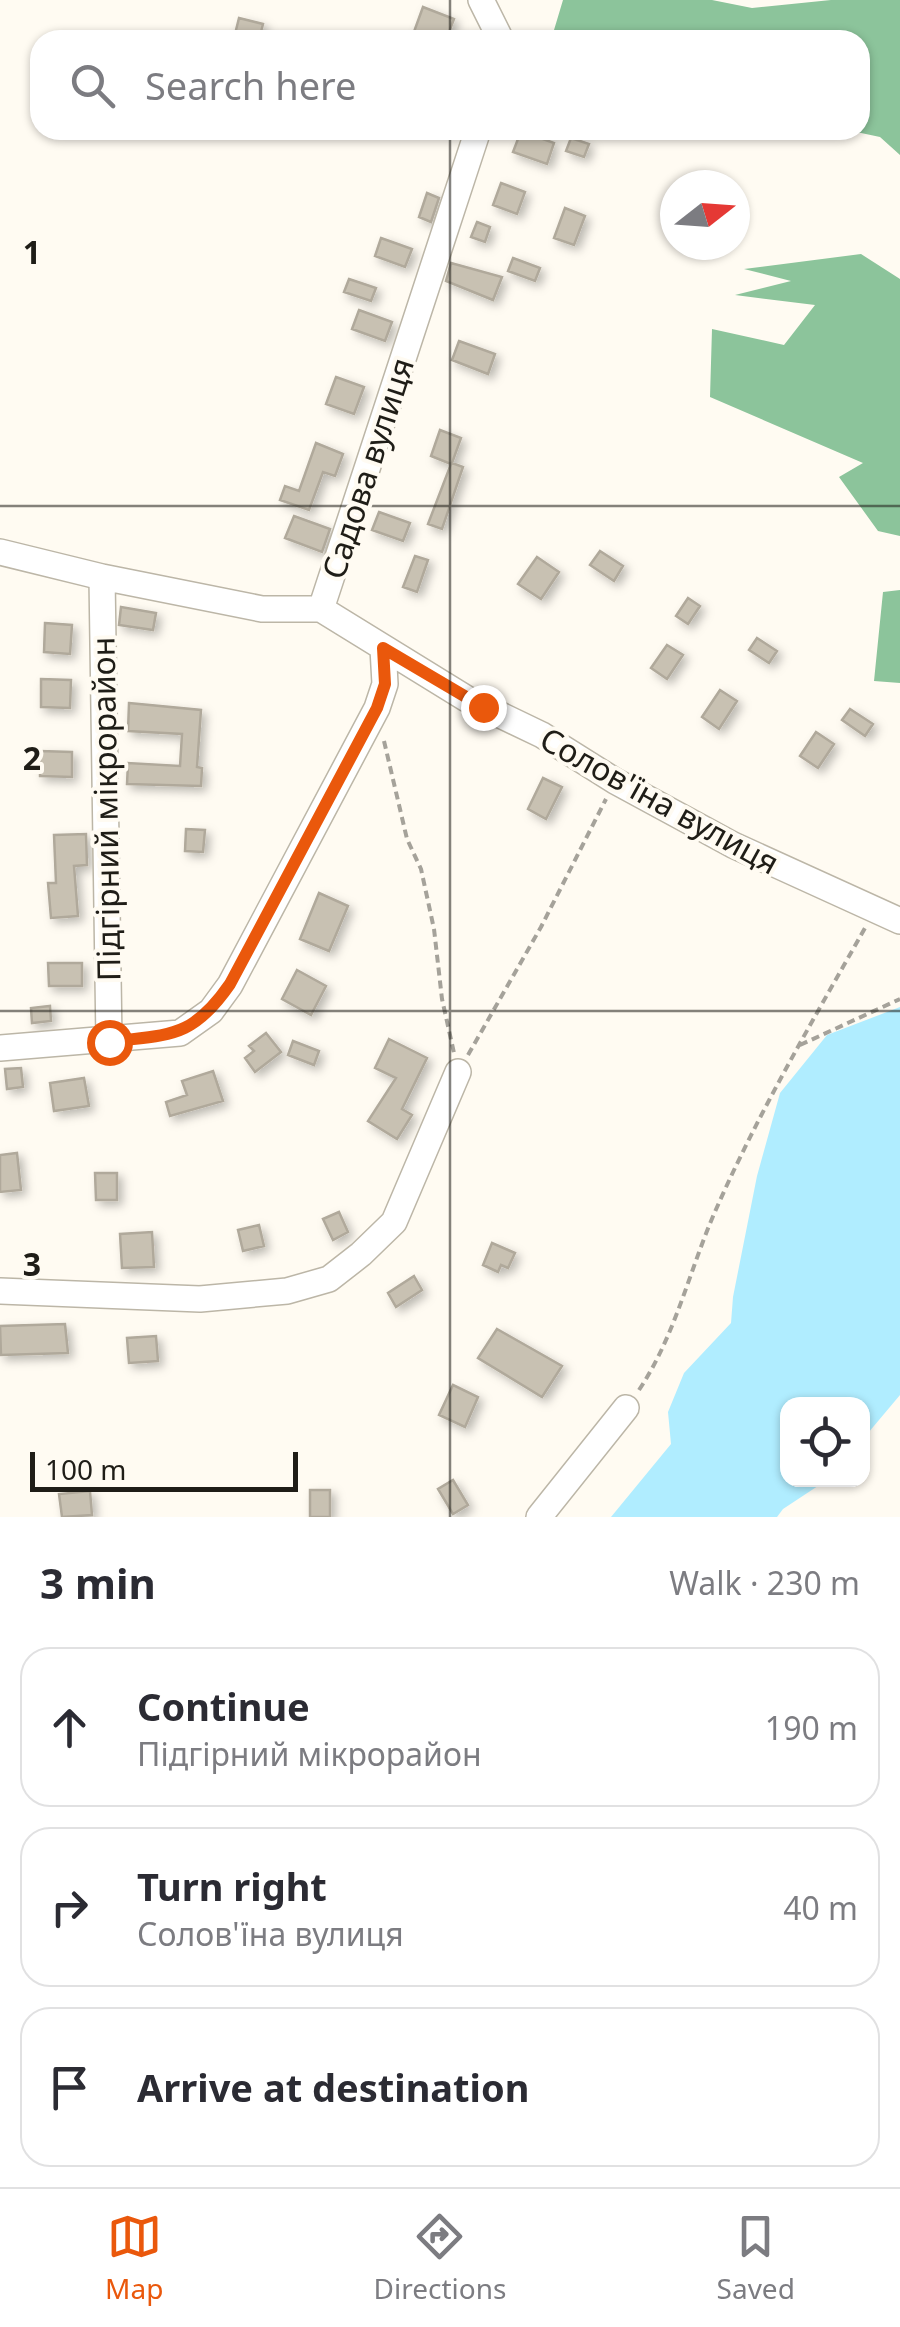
<!DOCTYPE html>
<html lang="en">
<head>
<meta charset="utf-8">
<style>
  body { margin:0; font-family:"Noto Sans",sans-serif; background:#f7f7f7; color:#2b2b33 }
  .controls { position:absolute; right:30px; bottom:30px; display:grid; overflow:hidden; border-radius:20px; box-shadow:0 2px 8px #0004 }
  .controls button { width:90px; height:90px; display:grid; place-items:center; padding:0; border:0; border-bottom:2px solid #e1e1e2; background:#fff; color:#2b2b33; font:50px sans-serif }
  .compass { position:absolute; left:660px; top:170px; width:90px; height:90px; border-radius:50%; background:#fff; box-shadow:0 2px 8px #0004; rotate:73deg }
  .scale { position:absolute; left:30px; bottom:25px; width:268px; box-sizing:border-box; padding-left:10px; border:5px solid #1f1d17; border-top:0; font-size:28px; line-height:35px; white-space:nowrap; color:#1f1d17; -webkit-text-stroke:8px #fffbf2; paint-order:stroke }
  .stop { position:absolute; width:30px; height:30px; margin:-22px; border:8px solid #ea580c; border-radius:50%; background:#fff }
  .stop.end { background:#ea580c; border-color:#fff; box-shadow:0 2px 10px #0008 }
  .list { margin:0; padding:0; list-style:none }
  h2 { display:flex; justify-content:space-between; align-items:center; height:130px; margin:0; padding:0 40px; font-size:42px }
  h2 small { font-size:32px; font-weight:400; color:#7c7c81 }
  .list li { display:grid; grid-template-columns:65px 1fr auto; gap:30px; align-items:center; box-sizing:border-box; height:160px; margin:0 20px 20px; padding:0 20px; border:2px solid #e1e1e2; border-radius:30px }
  .list b { display:block; font-size:38px; white-space:nowrap }
  .list p { margin:0; font-size:32px; white-space:nowrap; color:#7c7c81 }
  .list em { font-size:32px; font-style:normal; color:#7c7c81 }
  .icon { flex:none; width:55px; height:55px; fill:none; stroke:currentColor; stroke-width:2; stroke-linecap:round; stroke-linejoin:round }
  .map { position:relative; flex:none; width:900px; height:1517px; overflow:hidden }
  .search { position:absolute; background:#fff; box-shadow:0 2px 8px #0004; left:30px; right:30px; top:30px; height:110px; display:flex; align-items:center; gap:25px; box-sizing:border-box; padding:0 35px; border-radius:30px; color:#7c7c81; font-size:38px }
  .sheet { height:670px; background:#fff }
  nav { display:flex; justify-content:space-around; align-items:center; box-sizing:border-box; height:140px; border-top:2px solid #e1e1e2; background:#fff; font-size:28px; color:#7c7c81 }
  nav a { display:grid; justify-items:center; gap:5px }
  nav .on { color:#ea580c }
  .map>svg:first-child { display:block }
</style>
</head>
<body>
<div class="map">
<svg width="900" height="1517" viewBox="0 0 900 1517">
  <defs>
    <filter id="shadow"><feDropShadow dx="4.5" dy="4.5" stdDeviation="5" flood-color="#0004"/></filter>
  </defs>
  <rect width="100%" height="100%" fill="#fffbf2"/>
  <!-- forest -->
  <path fill="#8cc49b" d="M563 0H712L752 8 831 0H900V155L880 137 847 130H860V40H551Z
    M861 254 900 279V536L878 531 839 477 863 463 710 397 712 329 784 345 815 305 735 295 791 281 744 269Z
    M900 590V683L874 681 883 592Z"/>
  <!-- water -->
  <path fill="#b0edff" d="M900 1007V1395L863 1439 862 1404H788V1480H827L783 1509 777 1517H611L671 1444 668 1412 684 1373 731 1323 733 1297 757 1176 780 1093 827 1035Z"/>
  <!-- building -->
  <path fill="#c8c1b2" stroke="#b0a99b" stroke-width="2.5" filter="url(#shadow)" d="M423 7 454 19 446 40H411Z
    M239 18 263 24 259 40 235 34Z
    M521 131 554 143 547 164 513 152Z
    M571 138 589 144 584 157 566 151Z
    M501 183 525 192 517 214 493 205Z
    M427 193 439 198 431 222 419 217Z
    M565 208 585 216 574 245 554 238Z
    M477 222 490 227 485 242 471 237Z
    M381 238 412 249 405 267 375 256Z
    M513 258 540 268 535 281 508 271Z
    M451 263 502 277 493 300 446 281Z
    M349 279 376 288 371 301 344 292Z
    M359 310 392 322 385 341 352 329Z
    M459 341 495 354 488 374 452 360Z
    M336 377 364 387 354 414 326 404Z
    M440 430 461 438 452 463 463 467 442 529 428 524 451 464 431 456Z
    M316 443 343 454 335 476 323 472 309 510 280 500 285 486 299 491Z
    M379 512 410 523 403 541 372 530Z
    M294 516 330 529 322 552 285 538Z
    M600 551 623 566 614 581 590 565Z
    M415 556 428 560 417 592 403 587Z
    M537 557 559 572 541 599 518 584Z
    M688 598 700 606 688 624 676 616Z
    M121 607 156 613 153 630 119 625Z
    M45 623 72 625 70 654 44 652Z
    M757 638 777 651 769 663 749 650Z
    M667 645 683 655 667 679 651 668Z
    M41 679 71 680 70 708 41 707Z
    M720 690 737 701 719 729 702 717Z
    M129 703 201 710 197 767 202 768 201 786 127 784 128 763 180 766 182 734 128 731Z
    M850 709 873 724 865 736 842 720Z
    M816 732 834 744 818 768 800 756Z
    M40 751 72 752V777L40 776Z
    M543 778 562 787 546 819 528 809Z
    M186 829 205 830 203 852 185 851Z
    M86 834 87 865 74 866 78 916 51 918 48 883H56L54 835Z
    M319 893 348 906 329 951 300 939Z
    M48 963H82V986H49Z
    M297 970 326 986 311 1015 282 999Z
    M50 1006 51 1021 32 1023 31 1008Z
    M266 1033 281 1052 255 1072 245 1058 254 1051 249 1046Z
    M389 1039 427 1058 402 1109 412 1115 397 1139 368 1121 396 1078 375 1068Z
    M293 1041 319 1051 314 1065 288 1055Z
    M21 1068 23 1087 7 1089 5 1069Z
    M213 1071 223 1101 170 1116 166 1102 187 1095 182 1081Z
    M84 1078 89 1106 54 1111 50 1083Z
    M17 1153 21 1190 0 1192V1155Z
    M95 1173H117V1200H96Z
    M339 1212 348 1232 333 1240 323 1219Z
    M259 1225 264 1246 243 1251 238 1230Z
    M152 1232 154 1267 122 1268 120 1234Z
    M492 1243 515 1253 508 1268 501 1265 498 1272 483 1265Z
    M414 1276 422 1290 396 1307 388 1293Z
    M65 1324 68 1353 1 1355 0 1326Z
    M497 1329 562 1366 542 1397 478 1358Z
    M156 1336 158 1361 129 1363 127 1338Z
    M453 1385 478 1397 465 1427 439 1415Z
    M453 1480 468 1505 453 1514 438 1489Z
    M310 1490H330V1517H310Z
    M90 1491 92 1515 62 1517 59 1494Z"/>
  <g fill="none" stroke-linecap="round" stroke-linejoin="round">
    <!-- minor casing -->
    <g stroke="#bcb6a7" stroke-width="28">
      <path id="minor" d="M481 0 501 40
        M0 552 102 577 262 609H321L478 130
        M102 577 109 1042
        M321 609 467 699 542 735 615 781 733 845 900 921
        M0 1048 180 1033 211 1011 230 985 377 708 385 684 383 648
        M0 1291 200 1299 287 1291 329 1279 361 1254 394 1222 458 1072
        M539 1517 626 1408"/>
    </g>
    <!-- path -->
    <path stroke="#a5a29a" stroke-width="4" stroke-dasharray="8 5" stroke-linecap="butt" d="M384 741 407 839 421 869 434 929 442 999 454 1053
      M800 1045 900 999
      M468 1055 541 927 606 799
      M639 1390C675 1336 689 1272 714 1214 757 1115 812 1022 865 928"/>
    <!-- minor -->
    <use href="#minor" stroke="#fff" stroke-width="25"/>
  </g>
  <g fill="none" stroke-linecap="round" stroke-linejoin="round">
    <!-- route -->
    <path stroke="#ea580c" stroke-width="12" d="M109 1042C170 1034 192 1039 230 984L377 708 385 684 383 648 483 707"/>
  </g>
  <!-- grid -->
  <path fill="none" stroke="#1f1d17" stroke-width="2.5" stroke-opacity="0.55" d="M450 0V40M450 130V1517M0 506H900M0 1011H900"/>
  <g text-anchor="middle" dominant-baseline="central" stroke-width="8" stroke-linejoin="round" paint-order="stroke">
    <!-- street labels -->
    <g font-size="32" fill="#1f1d17" stroke="#fffbf2">
      <text transform="translate(367 468) rotate(-72)">Садова вулиця</text>
      <text transform="translate(660 800) rotate(29)">Солов'їна вулиця</text>
      <text transform="translate(105 809) rotate(-91)">Підгірний мікрорайон</text>
    </g>
  </g>
  <g font-size="32" text-anchor="middle" font-weight="bold" fill="#1f1d17" stroke="#fffbf2" stroke-width="8" stroke-linejoin="round" paint-order="stroke">
    <text x="32" y="264">1</text>
    <text x="32" y="770">2</text>
    <text x="32" y="1276">3</text>
  </g>
</svg>
<div class="controls">
<button><svg class="icon" aria-label="locate" viewBox="0 0 24 24"><circle cx="12" cy="12" r="6"/><path d="M12 2v4M12 18v4M2 12h4M18 12h4"/></svg></button>
</div>
<svg class="compass" viewBox="-18 -18 36 36"><path d="M0-13l5 13h-10z" fill="#e53935"/><path d="M0 13l5-13h-10z" fill="#7c7c81"/></svg>
<div class="scale">100 m</div>
<div class="stop" style="left:109px;top:1042px"></div>
<div class="stop end" style="left:483px;top:707px"></div>
<div class="search"><svg class="icon" aria-label="search" viewBox="0 0 24 24"><circle cx="10" cy="10" r="6"/><path d="M15 15l6 6"/></svg>Search here</div>
</div>
<section class="sheet">
<h2>3 min<small>Walk · 230 m</small></h2>
<ul class="list">
<li><svg class="icon" aria-label="ahead" viewBox="0 0 24 24"><path d="M12 20V5M6 11l6-6 6 6"/></svg><div><b>Continue</b><p>Підгірний мікрорайон</p></div><em>190 m</em></li>
<li><svg class="icon" aria-label="right" viewBox="0 0 24 24"><path d="M7 20v-9h11M14 6l5 5-5 5"/></svg><div><b>Turn right</b><p>Солов'їна вулиця</p></div><em>40 m</em></li>
<li><svg class="icon" aria-label="arrive" viewBox="0 0 24 24"><path d="M6 21V4h12l-3 4 3 4H6"/></svg><div><b>Arrive at destination</b></div></li>
</ul>
</section>
<nav>
<a class="on"><svg class="icon" aria-label="map" viewBox="0 0 24 24"><path d="M3 6l6-2 6 2 6-2v14l-6 2-6-2-6 2zM9 4v14M15 6v14"/></svg>Map</a>
<a><svg class="icon" aria-label="directions" viewBox="0 0 24 24"><path d="M12 3l9 9-9 9-9-9zM9 14v-3h6M13 9l2 2-2 2"/></svg>Directions</a>
<a><svg class="icon" aria-label="saved" viewBox="0 0 24 24"><path d="M7 4h10v16l-5-4-5 4z"/></svg>Saved</a>
</nav>
</body>
</html>
